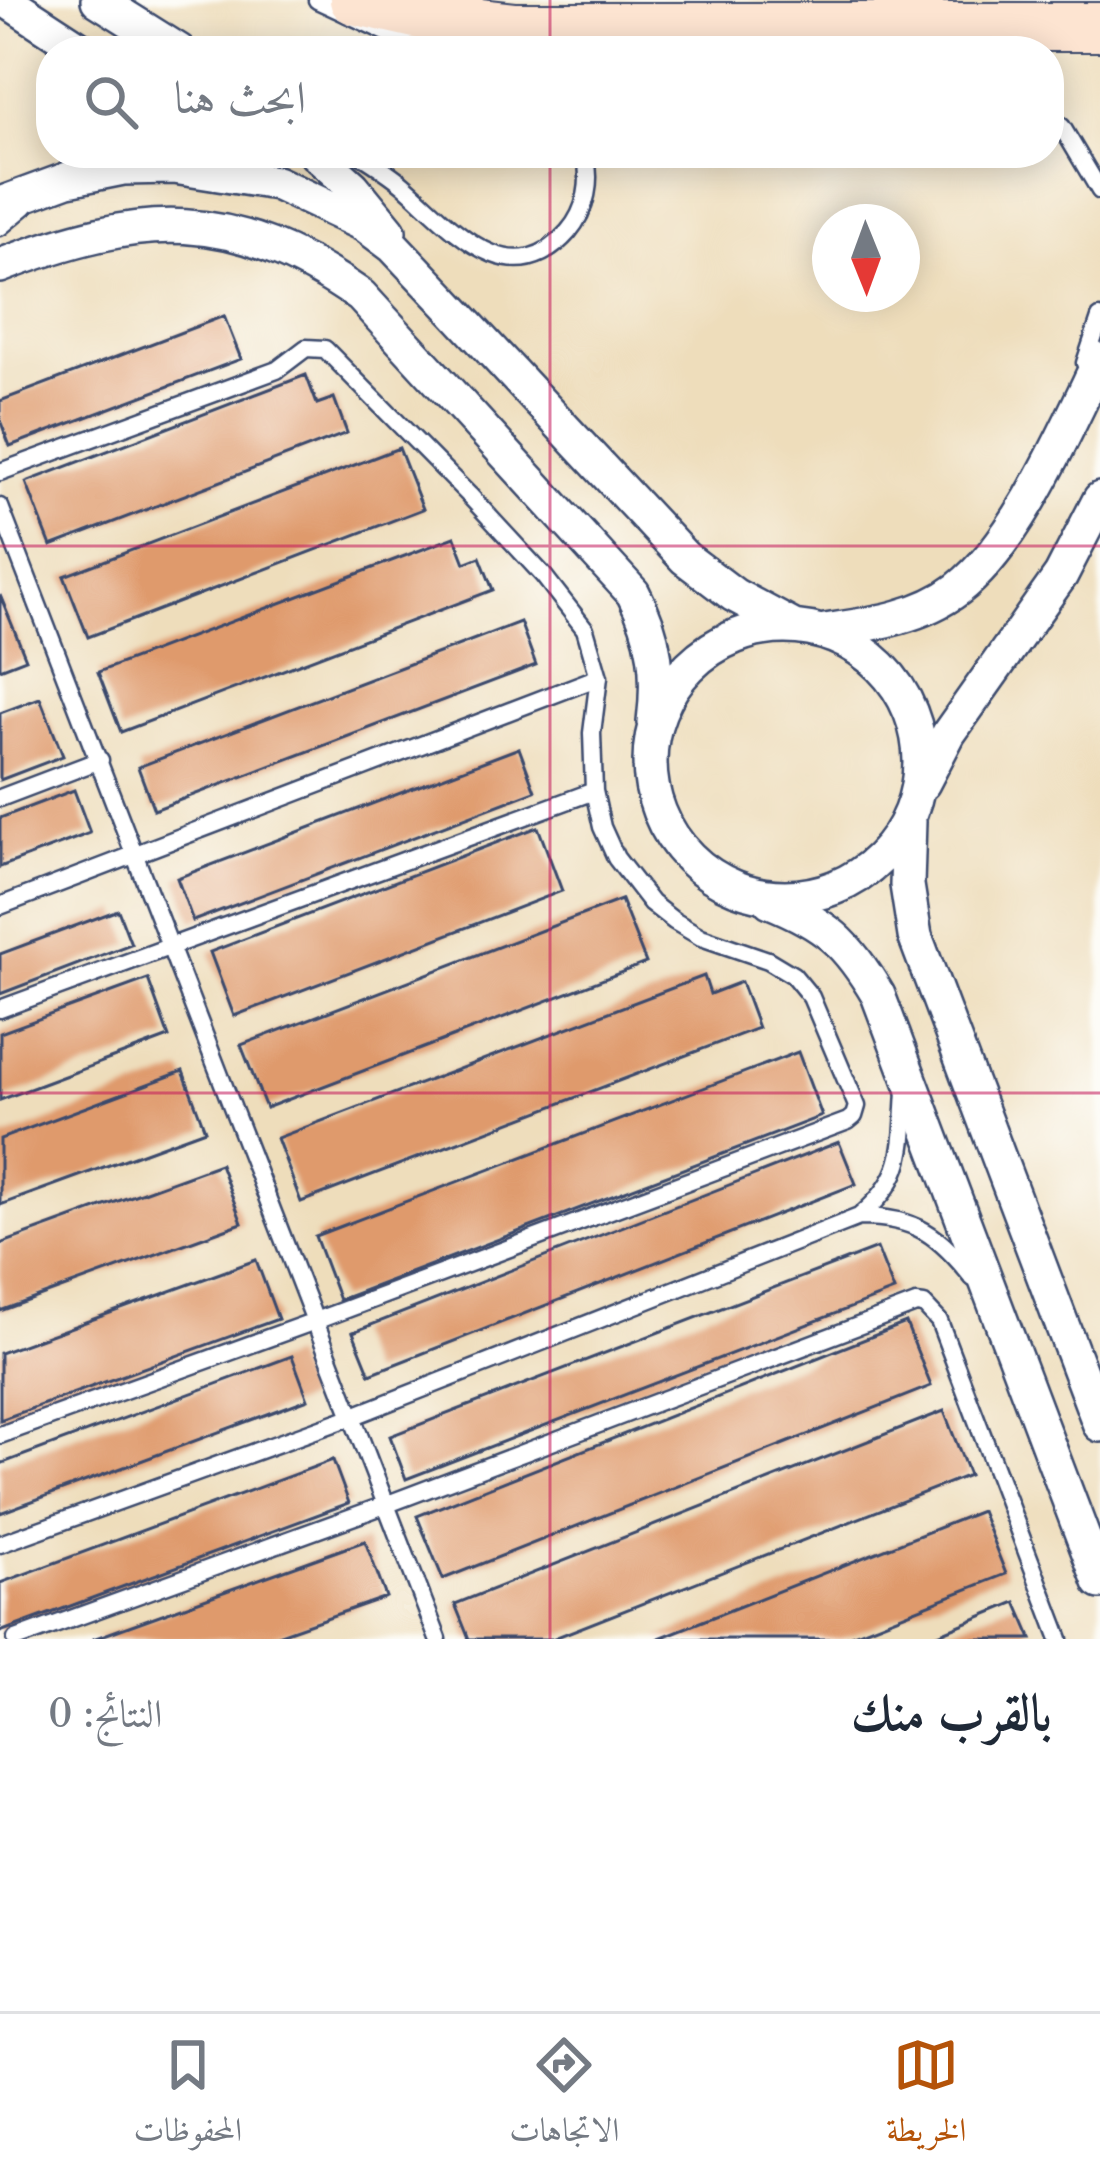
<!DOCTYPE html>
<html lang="ar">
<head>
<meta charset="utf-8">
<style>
  body { margin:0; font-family:"Libre Caslon Text",Amiri,serif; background:#f2f2f3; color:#1f2937; direction:rtl }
  .compass { position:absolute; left:812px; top:204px; width:108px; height:108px; border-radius:50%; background:#fff; box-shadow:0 6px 30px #0003; rotate:179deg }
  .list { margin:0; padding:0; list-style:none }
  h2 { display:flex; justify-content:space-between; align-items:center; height:156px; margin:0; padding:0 48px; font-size:51px }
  h2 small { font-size:39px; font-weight:400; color:#747a83 }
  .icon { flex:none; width:66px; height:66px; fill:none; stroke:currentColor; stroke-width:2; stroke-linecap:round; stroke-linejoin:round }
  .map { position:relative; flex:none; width:1100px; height:1639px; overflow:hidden; direction:ltr }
  .search { position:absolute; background:#fff; box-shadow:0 6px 30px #0003; left:36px; right:36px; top:36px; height:132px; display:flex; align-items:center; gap:30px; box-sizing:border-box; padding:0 42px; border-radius:48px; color:#747a83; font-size:45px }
  .sheet { height:372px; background:#fff }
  nav { display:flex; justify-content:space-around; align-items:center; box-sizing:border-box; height:168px; border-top:3px solid #e0e1e3; background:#fff; font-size:33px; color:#747a83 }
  nav a { display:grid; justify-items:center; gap:6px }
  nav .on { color:#b45309 }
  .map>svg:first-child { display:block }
</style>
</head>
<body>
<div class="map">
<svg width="1100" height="1639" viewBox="0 0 1100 1639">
  <rect width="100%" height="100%" fill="#fdfcf7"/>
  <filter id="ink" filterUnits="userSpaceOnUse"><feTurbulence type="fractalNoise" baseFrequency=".00833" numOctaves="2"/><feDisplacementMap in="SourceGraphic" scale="24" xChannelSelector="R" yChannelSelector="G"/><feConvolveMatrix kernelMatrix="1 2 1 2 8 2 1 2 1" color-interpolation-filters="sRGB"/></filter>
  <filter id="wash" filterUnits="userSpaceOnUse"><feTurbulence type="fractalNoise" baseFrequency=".004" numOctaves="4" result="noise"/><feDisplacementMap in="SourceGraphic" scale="48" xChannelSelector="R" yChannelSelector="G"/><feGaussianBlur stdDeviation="2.7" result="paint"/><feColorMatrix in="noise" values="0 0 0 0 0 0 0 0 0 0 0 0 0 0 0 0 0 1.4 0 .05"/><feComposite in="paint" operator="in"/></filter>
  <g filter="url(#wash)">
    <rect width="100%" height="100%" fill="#edb"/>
    <g id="blocks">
      <!-- building -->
      <path fill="#df9a6c" d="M224 316 241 359 10 446 0 420V401Z
        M306 375 317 404 334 398 347 433 51 546 26 482Z
        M399 448 423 509 88 637 64 576Z
        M455 537 465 563 480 557 493 590 121 732 98 672Z
        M0 595 26 659 0 669Z
        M520 622 536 665 154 810 138 767Z
        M40 698 63 756 0 780V713Z
        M519 748 535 791 193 921 177 878Z
        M74 790 90 833 0 867V818Z
        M538 827 562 891 234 1016 210 952Z
        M621 900 646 963 266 1108 241 1045Z
        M118 910 131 944 0 994V954Z
        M704 976 710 994 741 982 758 1028 301 1202 277 1138Z
        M148 979 169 1037 0 1100V1033Z
        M798 1052 822 1116 339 1300 315 1236Z
        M183 1071 205 1130 0 1205V1139Z
        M839 1142 856 1184 370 1374 353 1332Z
        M220 1164 242 1223 0 1311V1244Z
        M877 1248 894 1291 406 1479 390 1436Z
        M256 1260 278 1319 0 1420V1353Z
        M906 1323 931 1386 443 1579 417 1516Z
        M292 1356 308 1399 0 1513V1464Z
        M944 1411 969 1475 552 1639H469L455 1604Z
        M333 1460 349 1503 0 1632V1583Z
        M981 1511 1006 1574 841 1639H657Z
        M365 1541 386 1597 266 1639H93Z
        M1016 1602 1032 1639H926Z"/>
    </g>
  </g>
  <g filter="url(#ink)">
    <use href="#blocks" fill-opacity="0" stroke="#3b496c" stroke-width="3"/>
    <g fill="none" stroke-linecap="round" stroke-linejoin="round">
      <!-- service casing -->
      <g stroke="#3b496c" stroke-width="21">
        <path id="service" d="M317 0 427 51
          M1049 116 1062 127 1100 191
          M358 153C374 163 390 173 404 185 449 224 509 299 568 232 587 210 592 181 585 153
          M0 227 25 206
          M1085 363 1100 318
          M0 472 277 370 306 348 325 349 469 495 543 575 585 629 599 677 592 733 594 791 602 827 616 858 651 903 674 921 701 937 768 960 793 975 811 997 857 1106 854 1116 848 1121 315 1321 0 1435
          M0 507 438 1639
          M0 798 100 760
          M0 906 599 677
          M0 1009 594 791
          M860 1217C916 1217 939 1235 973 1278
          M0 1544 351 1417 859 1217C907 1177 902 1149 906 1091
          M16 1639 385 1505 916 1304 924 1305 939 1321 1060 1639"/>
      </g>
      <!-- minor casing -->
      <g stroke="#3b496c" stroke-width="38">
        <path id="minor" d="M6 0 84 51
          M98 0 179 51
          M315 153 353 187 389 231
          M0 204 68 179 123 168 174 167 276 183 365 225 393 246 447 303 685 558 734 595 792 626
          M0 266C142 211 232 206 361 296L633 593C656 636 660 674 654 722
          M650 762a135 135 0 1 1 270 0a135 135 0 1 1-270 0Z
          M825 631C871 624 920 618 958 589 1018 543 1067 428 1100 360
          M923 783 949 733 1061 575 1100 499
          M909 821 907 885 915 936 1100 1425
          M770 901C826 924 847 942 878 995L1100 1582"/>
      </g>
      <!-- secondary casing -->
      <g stroke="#3b496c" stroke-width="52">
        <path id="secondary" d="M354 0 429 17 516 27H1100"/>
      </g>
      <!-- service -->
      <use href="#service" stroke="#fff" stroke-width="16"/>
      <!-- minor -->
      <use href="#minor" stroke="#fff" stroke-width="33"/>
      <!-- secondary -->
      <use href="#secondary" stroke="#fde4d1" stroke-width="48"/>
    </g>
  </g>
  <!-- grid -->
  <path fill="none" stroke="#c2185b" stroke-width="3" stroke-opacity="0.55" d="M550 0V51M550 153V1639M0 546H1100M0 1093H1100"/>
</svg>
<svg class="compass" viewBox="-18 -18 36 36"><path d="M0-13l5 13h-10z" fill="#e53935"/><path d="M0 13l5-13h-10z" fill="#747a83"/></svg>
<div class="search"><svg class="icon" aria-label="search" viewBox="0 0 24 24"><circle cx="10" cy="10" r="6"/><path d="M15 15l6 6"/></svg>ابحث هنا</div>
</div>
<section class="sheet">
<h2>بالقرب منك<small>النتائج: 0</small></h2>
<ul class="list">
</ul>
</section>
<nav>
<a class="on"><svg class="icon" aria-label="map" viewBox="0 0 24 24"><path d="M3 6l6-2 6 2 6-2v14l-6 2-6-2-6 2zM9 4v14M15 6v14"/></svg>الخريطة</a>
<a><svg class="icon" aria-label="directions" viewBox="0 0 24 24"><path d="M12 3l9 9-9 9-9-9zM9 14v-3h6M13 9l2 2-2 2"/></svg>الاتجاهات</a>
<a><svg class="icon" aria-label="saved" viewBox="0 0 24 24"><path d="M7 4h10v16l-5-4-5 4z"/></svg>المحفوظات</a>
</nav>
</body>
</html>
